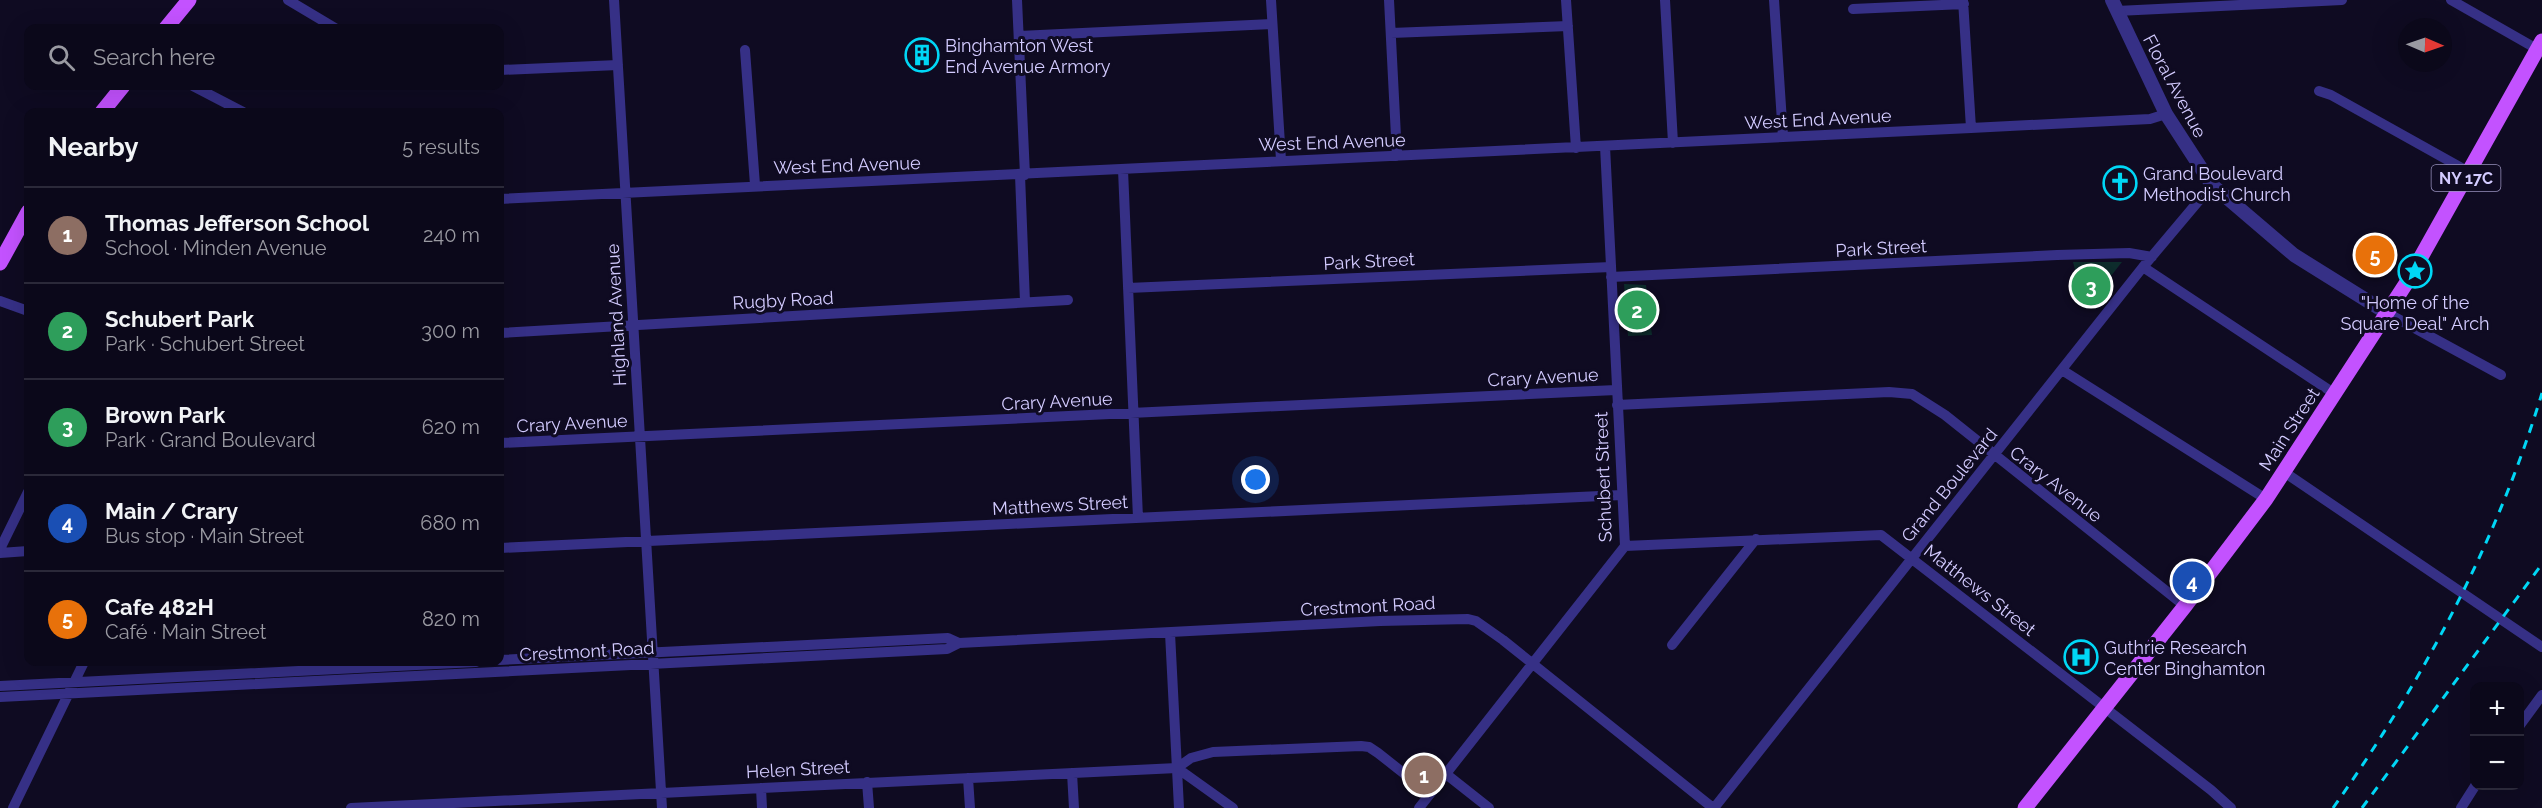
<!DOCTYPE html>
<html lang="en">
<head>
<meta charset="utf-8">
<style>
  body { margin:0; font-family:Raleway,sans-serif; background:#191627; color:#f1f3f6 }
  .controls { position:absolute; right:18px; bottom:18px; display:grid; overflow:hidden; border-radius:12px; box-shadow:0 6px 24px #0002 }
  .controls button { width:54px; height:54px; display:grid; place-items:center; padding:0; border:0; border-bottom:2px solid #2b2939; background:#0b081a; color:#f1f3f6; font:30px sans-serif }
  .compass { position:absolute; left:2398px; top:18px; width:54px; height:54px; border-radius:50%; background:#0b081a; box-shadow:0 6px 24px #0002; rotate:92deg }
  .you { position:absolute; left:1256px; top:480px; width:21px; height:21px; margin:-15px; border:4px solid #fff; border-radius:50%; background:#1a73e8; box-shadow:0 0 0 9px #1a73e833 }
  .badge { display:grid; place-items:center; width:39px; height:39px; border-radius:50%; background:#b45309; color:#fff; font-size:20px; font-weight:700 }
  .pin { position:absolute; translate:-50% -50%; border:3px solid #fff; box-shadow:0 2px 6px #0006 }
  .list { margin:0; padding:0; list-style:none }
  h2 { display:flex; justify-content:space-between; align-items:center; height:78px; margin:0; padding:0 24px; font-size:26px }
  h2 small { font-size:20px; font-weight:400; color:#9a9aa2 }
  .list li { display:grid; grid-template-columns:39px 1fr auto; gap:18px; align-items:center; box-sizing:border-box; height:96px; padding:0 24px; border-top:2px solid #2b2939 }
  .list b { display:block; font-size:22px; white-space:nowrap }
  .list p { margin:0; font-size:20px; white-space:nowrap; color:#9a9aa2 }
  .list em { font-size:20px; font-style:normal; color:#9a9aa2 }
  .icon { flex:none; width:33px; height:33px; fill:none; stroke:currentColor; stroke-width:2; stroke-linecap:round; stroke-linejoin:round }
  .map { position:relative; flex:none; width:2542px; height:808px; overflow:hidden }
  .search { position:absolute; background:#0b081a; box-shadow:0 6px 24px #0002; left:24px; top:24px; width:480px; height:66px; display:flex; align-items:center; gap:15px; box-sizing:border-box; padding:0 21px; border-radius:12px; color:#9a9aa2; font-size:22px }
  .panel { position:absolute; background:#0b081a; box-shadow:0 6px 24px #0002; left:24px; top:108px; width:480px; height:558px; border-radius:12px }
  .map>svg:first-child { display:block }
</style>
</head>
<body>
<div class="map">
<svg width="2542" height="808" viewBox="0 0 2542 808">
  <rect width="100%" height="100%" fill="#0f0b22"/>
  <!-- green -->
  <path fill="#0d2c2c" d="M2073 262H2122L2085 309Z
    M1624 284 1646 285 1652 335 1628 336Z"/>
  <g fill="none" stroke-linecap="round" stroke-linejoin="round">
    <!-- minor -->
    <path stroke="#363086" stroke-width="10" d="M288 0 335 28
      M614 0 662 808
      M1017 0 1025 175
      M1271 0 1281 160
      M1389 0 1397 156
      M1566 0 1576 148
      M1665 0 1673 143
      M1774 0 1783 137
      M1963 0 1971 128
      M2451 0 2537 49
      M1853 9 1964 4
      M2117 11 2342 0
      M1391 33 1568 26
      M1019 36 1272 24
      M745 50 755 185
      M500 70 618 65
      M193 86 243 112
      M2319 91 2331 95 2469 172
      M1123 170 1138 518
      M1020 175 1025 302
      M500 199 1971 128 2150 119 2166 114
      M2143 267 2335 394
      M1611 277 2057 255 2129 253 2152 257
      M1128 288 1611 267
      M0 301 28 311
      M2387 313 2501 375
      M500 333 1068 300
      M2062 370 2266 499
      M1617 405 1889 392 1912 394 1945 415 2185 606
      M500 443 1616 390
      M2284 472 2542 647
      M1625 546 1881 535 2211 790 2231 808
      M500 548 1622 495
      M0 549 28 492
      M0 553 28 551
      M1170 633 1179 808
      M1672 645 1756 539
      M500 660 948 638 959 643
      M0 686 476 662
      M0 697 947 649 959 643 1380 621 1468 619 1476 621 1503 640 1713 808
      M2520 725 2542 695
      M1177 768 1191 758 1213 752 1361 746 1369 747 1378 753 1430 794
      M1072 773 1074 808
      M1446 774 1489 808
      M968 778 970 808
      M867 782 869 808
      M761 788 762 808
      M13 808 84 662
      M351 808 1177 768 1233 808
      M1419 808 1625 546 1605 146
      M1714 808 2143 267 2212 185
      M2461 808 2475 786"/>
    <!-- tertiary -->
    <path stroke="#363086" stroke-width="14" d="M2112 0 2166 114 2212 185 2294 255 2387 313"/>
    <!-- primary -->
    <path stroke="#c352ff" stroke-width="15" d="M166 28 189 0
      M102 112 123 86
      M0 263 28 212
      M2025 808 2185 606 2266 499 2407 282 2542 41"/>
    <!-- rail -->
    <path stroke="#00d7f6" stroke-width="3" stroke-dasharray="9 8" stroke-linecap="butt" d="M2333 808C2423 681 2497 542 2542 393
      M2362 808 2542 564"/>
  </g>
  <!-- icons -->
  <defs>
    <g id="building-ring" transform="scale(1.725)"><circle r="9.5" fill="#0f0b22" stroke="#00d7f6" stroke-width="1.5"/><path d="M-4-6H4V6H1V3H-1V6H-4ZM-2.5-4.3h1.7v1.8h-1.7ZM.8-4.3h1.7v1.8H.8ZM-2.5-1h1.7V.8h-1.7ZM.8-1h1.7V.8H.8Z" fill="#00d7f6"/></g>
    <g id="church-ring" transform="scale(1.725)"><circle r="9.5" fill="#0f0b22" stroke="#00d7f6" stroke-width="1.5"/><path d="M-1.2-6h2.4v3.5h3.3v2.4h-3.3V6h-2.4V-.1h-3.3v-2.4h3.3Z" fill="#00d7f6"/></g>
    <g id="sight-ring" transform="scale(1.725)"><circle r="9.5" fill="#0f0b22" stroke="#00d7f6" stroke-width="1.5"/><path d="M0-6L1.8-2.2L6-1.7L2.9 1.2L3.7 5.4L0 3.3L-3.7 5.4L-2.9 1.2L-6-1.7L-1.8-2.2Z" fill="#00d7f6"/></g>
    <g id="hospital-ring" transform="scale(1.725)"><circle r="9.5" fill="#0f0b22" stroke="#00d7f6" stroke-width="1.5"/><path d="M-5-5h3v3.5h4V-5h3V5h-3V1.5h-4V5h-3Z" fill="#00d7f6"/></g>
  </defs>
  <g fill-rule="evenodd">
    <use href="#building-ring" x="922" y="55"/>
    <use href="#church-ring" x="2120" y="183"/>
    <use href="#sight-ring" x="2415" y="271"/>
    <use href="#hospital-ring" x="2081" y="657"/>
  </g>
  <g text-anchor="middle" dominant-baseline="central" stroke-width="6" stroke-linejoin="round" paint-order="stroke">
    <!-- shield labels -->
    <rect fill="#0f0b22" stroke="#9891bd" stroke-width="1.5" x="2431.5" y="165" width="69" height="26" rx="4.5"/>
    <g font-size="16" font-weight="bold" fill="#d3cbff">
      <text x="2466" y="178">NY 17C</text>
    </g>
    <!-- poi labels -->
    <g font-size="18" fill="#d3cbff" stroke="#0f0b22" text-anchor="start">
      <text x="945" y="45">Binghamton West<tspan x="945" dy="21">End Avenue Armory</tspan></text>
      <text x="2143" y="173">Grand Boulevard<tspan x="2143" dy="21">Methodist Church</tspan></text>
      <text x="2415" y="302" text-anchor="middle">"Home of the<tspan x="2415" dy="21">Square Deal" Arch</tspan></text>
      <text x="2104" y="647">Guthrie Research<tspan x="2104" dy="21">Center Binghamton</tspan></text>
    </g>
    <!-- street labels -->
    <g font-size="18" fill="#d3cbff" stroke="#0f0b22">
      <text transform="translate(2175 86) rotate(62)">Floral Avenue</text>
      <text transform="translate(1818 119) rotate(-3)">West End Avenue</text>
      <text transform="translate(1332 142) rotate(-2)">West End Avenue</text>
      <text transform="translate(847 165) rotate(-2)">West End Avenue</text>
      <text transform="translate(1881 248) rotate(-3)">Park Street</text>
      <text transform="translate(1369 261) rotate(-3)">Park Street</text>
      <text transform="translate(783 300) rotate(-3)">Rugby Road</text>
      <text transform="translate(616 315) rotate(-93)">Highland Avenue</text>
      <text transform="translate(1543 377) rotate(-3)">Crary Avenue</text>
      <text transform="translate(1057 401) rotate(-3)">Crary Avenue</text>
      <text transform="translate(572 423) rotate(-3)">Crary Avenue</text>
      <text transform="translate(2289 429) rotate(-57)">Main Street</text>
      <text transform="translate(1603 477) rotate(-92)">Schubert Street</text>
      <text transform="translate(2056 484) rotate(38)">Crary Avenue</text>
      <text transform="translate(1949 485) rotate(-51)">Grand Boulevard</text>
      <text transform="translate(1060 505) rotate(-3)">Matthews Street</text>
      <text transform="translate(1980 590) rotate(38)">Matthews Street</text>
      <text transform="translate(1368 606) rotate(-3)">Crestmont Road</text>
      <text transform="translate(587 651) rotate(-3)">Crestmont Road</text>
      <text transform="translate(798 769) rotate(-3)">Helen Street</text>
    </g>
  </g>
</svg>
<div class="controls">
<button>+</button>
<button>−</button>
</div>
<svg class="compass" viewBox="-18 -18 36 36"><path d="M0-13l5 13h-10z" fill="#e53935"/><path d="M0 13l5-13h-10z" fill="#9a9aa2"/></svg>
<div class="you"></div>
<div class="pin badge" style="left:1424px;top:775px;background:#8d6e63">1</div>
<div class="pin badge" style="left:1637px;top:310px;background:#2e9e5b">2</div>
<div class="pin badge" style="left:2091px;top:286px;background:#2e9e5b">3</div>
<div class="pin badge" style="left:2192px;top:581px;background:#1a4fb4">4</div>
<div class="pin badge" style="left:2375px;top:255px;background:#e8710a">5</div>
<div class="search"><svg class="icon" aria-label="search" viewBox="0 0 24 24"><circle cx="10" cy="10" r="6"/><path d="M15 15l6 6"/></svg>Search here</div>
<section class="panel">
<h2>Nearby<small>5 results</small></h2>
<ul class="list">
<li><span class="badge" style="background:#8d6e63">1</span><div><b>Thomas Jefferson School</b><p>School · Minden Avenue</p></div><em>240 m</em></li>
<li><span class="badge" style="background:#2e9e5b">2</span><div><b>Schubert Park</b><p>Park · Schubert Street</p></div><em>300 m</em></li>
<li><span class="badge" style="background:#2e9e5b">3</span><div><b>Brown Park</b><p>Park · Grand Boulevard</p></div><em>620 m</em></li>
<li><span class="badge" style="background:#1a4fb4">4</span><div><b>Main / Crary</b><p>Bus stop · Main Street</p></div><em>680 m</em></li>
<li><span class="badge" style="background:#e8710a">5</span><div><b>Cafe 482H</b><p>Café · Main Street</p></div><em>820 m</em></li>
</ul>
</section>
</div>
</body>
</html>
